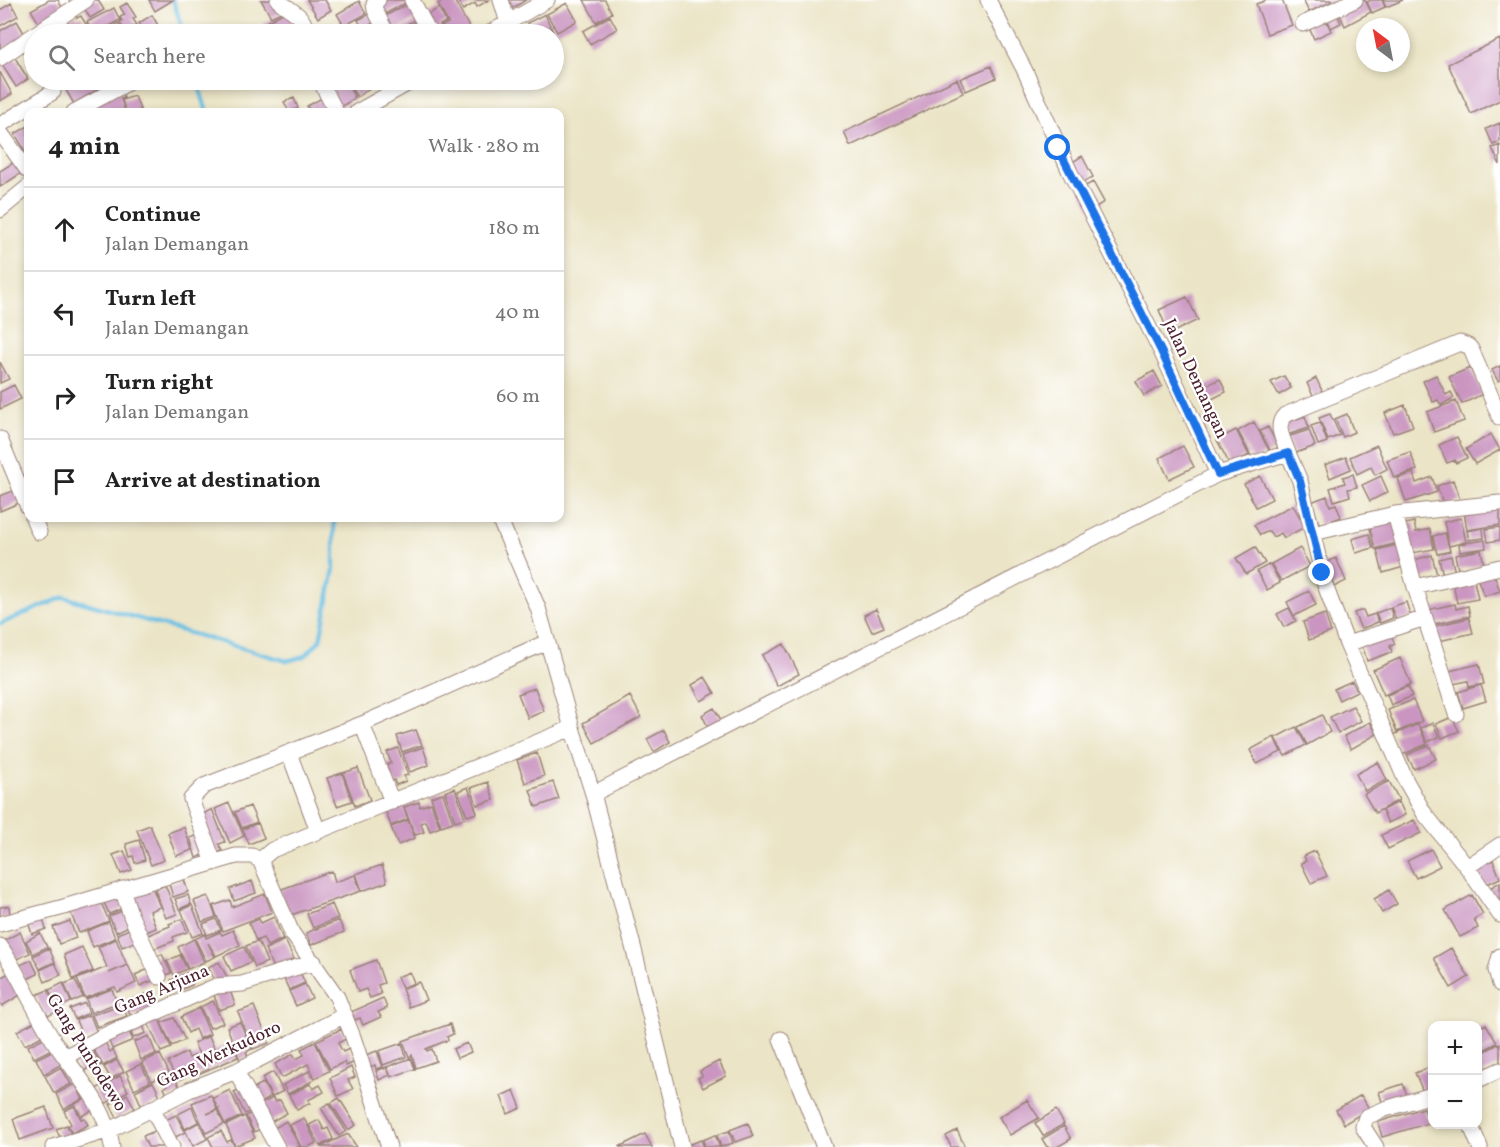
<!DOCTYPE html>
<html lang="en">
<head>
<meta charset="utf-8">
<style>
  body { margin:0; font-family:Vollkorn,serif; background:#f6f6f6; color:#222 }
  .controls { position:absolute; right:18px; bottom:18px; display:grid; overflow:hidden; border-radius:12px; box-shadow:0 3px 9px #0003 }
  .controls button { width:54px; height:54px; display:grid; place-items:center; padding:0; border:0; border-bottom:2px solid #e0e0e0; background:#fff; color:#222; font:30px sans-serif }
  .compass { position:absolute; left:1356px; top:18px; width:54px; height:54px; border-radius:50%; background:#fff; box-shadow:0 3px 9px #0003; rotate:328deg }
  .stop { position:absolute; width:18px; height:18px; margin:-14px; border:4px solid #1a73e8; border-radius:50%; background:#fff }
  .stop.end { background:#1a73e8; border-color:#fff; box-shadow:0 2px 6px #0008 }
  .list { margin:0; padding:0; list-style:none }
  h2 { display:flex; justify-content:space-between; align-items:center; height:78px; margin:0; padding:0 24px; font-size:26px }
  h2 small { font-size:20px; font-weight:400; color:#767676 }
  .list li { display:grid; grid-template-columns:39px 1fr auto; gap:18px; align-items:center; box-sizing:border-box; height:84px; padding:0 24px; border-top:2px solid #e0e0e0 }
  .list b { display:block; font-size:22px; white-space:nowrap }
  .list p { margin:0; font-size:20px; white-space:nowrap; color:#767676 }
  .list em { font-size:20px; font-style:normal; color:#767676 }
  .icon { flex:none; width:33px; height:33px; fill:none; stroke:currentColor; stroke-width:2; stroke-linecap:round; stroke-linejoin:round }
  .map { position:relative; flex:none; width:1500px; height:1147px; overflow:hidden }
  .search { position:absolute; background:#fff; box-shadow:0 3px 9px #0003; left:24px; top:24px; width:540px; height:66px; display:flex; align-items:center; gap:15px; box-sizing:border-box; padding:0 21px; border-radius:33px; color:#767676; font-size:22px }
  .panel { position:absolute; background:#fff; box-shadow:0 3px 9px #0003; left:24px; top:108px; width:540px; height:414px; border-radius:12px }
  .map>svg:first-child { display:block }
</style>
</head>
<body>
<div class="map">
<svg width="1500" height="1147" viewBox="0 0 1500 1147">
  <rect width="100%" height="100%" fill="#fff"/>
  <filter id="ink" filterUnits="userSpaceOnUse"><feTurbulence type="fractalNoise" baseFrequency=".0167" numOctaves="2"/><feDisplacementMap in="SourceGraphic" scale="12" xChannelSelector="R" yChannelSelector="G"/><feConvolveMatrix kernelMatrix="1 2 1 2 8 2 1 2 1" color-interpolation-filters="sRGB"/></filter>
  <filter id="wash" filterUnits="userSpaceOnUse"><feTurbulence type="fractalNoise" baseFrequency=".008" numOctaves="4" result="noise"/><feDisplacementMap in="SourceGraphic" scale="24" xChannelSelector="R" yChannelSelector="G"/><feGaussianBlur stdDeviation="1.35" result="paint"/><feColorMatrix in="noise" values="0 0 0 0 0 0 0 0 0 0 0 0 0 0 0 0 0 1.4 0 .05"/><feComposite in="paint" operator="in"/></filter>
  <g filter="url(#wash)">
    <rect width="100%" height="100%" fill="#ebe4c6"/>
    <g fill="none" stroke-linecap="round" stroke-linejoin="round">
      <!-- stream -->
      <path stroke="#66bfe4" stroke-width="4" d="M173 0 184 34
        M197 80 207 112
        M0 624 64 597 287 661 305 656 320 640 334 569V518"/>
    </g>
    <g id="blocks">
      <!-- building -->
      <path fill="#ca96c1" d="M49 0H58L64 11 40 25 31 10Z
        M93 0H98L104 10 90 18 83 6Z
        M149 0H173L155 11Z
        M261 0H275L281 12 271 17Z
        M307 0H325L331 10 318 18Z
        M386 0H407L408 2 385 14 380 3Z
        M445 0H454L470 29 460 34H447L442 26 448 23 438 4Z
        M457 0H489L477 7 475 3 463 10Z
        M508 0H526L513 8Z
        M584 0H605L612 13 596 22Z
        M1267 0H1282L1292 25 1267 34 1256 4Z
        M1303 0H1331V2L1309 12Z
        M1365 0 1371 12 1345 26 1339 13Z
        M1371 0H1382L1385 7 1372 13 1367 2Z
        M1383 0H1403L1386 7Z
        M359 1 366 14 344 26 337 14Z
        M11 3 18 16 0 26V10Z
        M127 3 136 17 133 19 137 25 125 32 120 22 122 21 120 17 125 15 120 7Z
        M410 3 418 18 393 32 385 16Z
        M567 3 577 21 557 32 547 14Z
        M114 8 120 20 93 34 87 22Z
        M439 8 446 22 440 25 444 32 433 34 423 17Z
        M288 10 302 34H280L277 29 269 34 263 24Z
        M370 14 375 22 363 29 358 20Z
        M545 14 553 32 548 34H533L527 23Z
        M1337 14 1341 23 1331 28 1327 18Z
        M76 15 77 18 81 16 92 34H75L66 20Z
        M152 15 163 34H146L139 23Z
        M610 16 617 29 590 44 583 31Z
        M1325 17 1331 31 1314 39 1308 25Z
        M419 20 427 34H393Z
        M17 21 27 38 0 50V31Z
        M118 23 125 34H98L104 31Z
        M378 23 384 34H366L364 31Z
        M138 27 143 34H125Z
        M1500 39V100L1471 114 1448 64Z
        M14 56 28 79 16 87 1 63Z
        M991 66 996 78 966 91 960 79Z
        M0 72 12 94 0 101Z
        M957 79 963 93 850 146 844 132Z
        M71 80H106L108 83 74 104 63 85Z
        M280 80H296L298 82 285 89Z
        M345 80 355 98 339 108 328 89Z
        M346 80H363L369 89 357 97Z
        M122 91 124 98 121 99 125 112H94L91 104Z
        M135 96 141 112H126L122 100Z
        M294 98 298 108 289 112 284 102Z
        M322 98 329 112H311L307 106Z
        M1500 123V142L1493 145 1486 129Z
        M28 126V156L15 134Z
        M1500 145V165L1492 148Z
        M1082 156 1093 177 1082 183 1071 163Z
        M16 161 23 172 0 187V171Z
        M1093 182 1104 202 1091 210 1080 189Z
        M1187 297 1198 320 1169 334 1159 310Z
        M0 362 9 379 0 383Z
        M1500 366V380L1498 381 1492 370Z
        M1470 368 1483 394 1462 404 1449 377Z
        M1154 371 1162 386 1144 396 1136 381Z
        M1436 375 1446 395 1451 392 1454 398 1441 405 1438 400 1433 402 1423 381Z
        M1284 376 1291 388 1279 395 1271 382Z
        M1316 378 1323 393 1314 398 1307 383Z
        M1220 379 1226 392 1204 403 1198 389Z
        M14 385 21 399 0 409V392Z
        M1456 401 1464 421 1434 432 1427 412Z
        M1405 405 1413 426 1393 433 1385 413Z
        M1330 414 1340 435 1328 440 1319 418Z
        M1347 414 1354 432 1343 437 1335 419Z
        M1305 416 1309 428 1287 435 1283 424Z
        M1254 422 1270 452 1253 460 1238 431Z
        M1320 423 1327 442 1318 445 1311 426Z
        M1268 427 1279 448 1271 452 1260 431Z
        M1236 430 1249 455 1230 465 1217 440Z
        M1309 430 1315 446 1293 454 1287 437Z
        M1491 434 1500 450 1475 464 1466 449Z
        M1457 437 1467 458 1456 463 1455 460 1447 463 1439 445Z
        M1377 445 1387 469 1375 475 1371 467 1357 474 1350 457Z
        M1183 446 1194 467 1169 479 1159 458Z
        M1410 452 1417 470 1394 478 1387 460Z
        M1346 457 1351 469 1330 478 1325 465Z
        M1413 473 1416 483 1432 477 1437 492 1406 502 1398 478Z
        M1353 474 1357 487 1348 489 1350 496 1334 501 1330 488 1345 483 1343 477Z
        M1260 476 1272 499 1256 507 1244 484Z
        M1381 476 1388 492 1370 501 1362 485Z
        M1453 480 1460 500 1444 506 1437 486Z
        M16 490 21 502 0 511V496Z
        M1327 496 1330 506 1336 504 1341 517 1320 525 1311 502Z
        M1293 505 1305 527 1284 538 1281 533 1273 537 1269 531 1260 535 1254 525Z
        M1500 508V525L1467 530 1464 511Z
        M1461 518 1466 542 1449 546 1444 522Z
        M1395 520 1401 542 1375 549 1370 528Z
        M1414 522 1416 532 1430 529 1434 549 1407 554 1401 525Z
        M1500 527V540L1488 542 1486 529Z
        M1483 528 1484 538 1469 540 1467 531Z
        M1445 533 1450 551 1437 554 1433 536Z
        M1369 534 1373 548 1356 553 1352 539Z
        M1485 540 1486 548 1460 552 1459 544Z
        M1401 544 1407 566 1383 573 1377 550Z
        M1255 547 1265 563 1246 574 1236 558Z
        M1300 548 1310 566 1281 581 1271 564Z
        M1481 550 1484 564 1458 569 1455 555Z
        M1432 555 1437 575 1418 579 1414 560Z
        M1451 556 1455 573 1443 575 1439 559Z
        M1336 558 1346 581 1332 588 1321 565Z
        M1270 564 1280 583 1267 590 1257 571Z
        M1492 569 1500 591 1484 596 1476 575Z
        M1474 580 1478 599 1457 603 1453 584Z
        M1309 591 1316 605 1294 616 1287 602Z
        M1406 602 1411 617 1397 622 1391 607Z
        M1455 604 1456 609 1468 606 1470 616 1430 625 1427 610Z
        M1289 608 1296 621 1284 627 1277 614Z
        M1390 608 1393 618 1380 623 1376 613Z
        M876 609 884 627 872 632 864 615Z
        M1363 610 1366 617 1375 614 1378 622 1361 629 1354 613Z
        M1325 614 1331 632 1309 640 1303 622Z
        M1469 618 1473 633 1439 641 1435 626Z
        M1391 635 1395 644 1390 646 1392 652 1367 661 1362 645Z
        M784 644 799 674 777 686 762 655Z
        M1400 658 1411 684 1384 695 1373 670Z
        M1479 664 1484 684 1469 687 1468 681 1453 684 1449 671Z
        M705 677 715 693 701 701 692 685Z
        M1352 681 1357 691 1339 700 1334 689Z
        M1481 685 1486 701 1463 708 1458 692Z
        M1408 686 1412 696 1391 705 1387 695Z
        M535 688 544 711 528 718 518 694Z
        M630 696 641 717 594 743 583 723Z
        M1413 700 1422 721 1397 732 1388 710Z
        M1353 706 1361 721 1338 733 1330 717Z
        M714 708 721 720 708 727 702 715Z
        M1322 715 1330 732 1307 745 1298 727Z
        M1452 717 1459 731 1442 738 1436 724Z
        M1370 722 1377 734 1351 749 1344 736Z
        M1433 723 1439 737 1427 742 1421 728Z
        M1418 724 1427 744 1402 755 1393 735Z
        M1296 727 1306 745 1285 756 1275 738Z
        M416 730 422 745 402 752 397 736Z
        M664 730 670 742 654 752 647 739Z
        M1274 737 1281 752 1257 764 1250 750Z
        M1429 745 1436 759 1414 769 1407 755Z
        M423 747 429 765 410 772 403 754Z
        M398 748 408 775 404 776 406 781 396 785 394 780 388 783 381 767 391 763 387 752Z
        M537 753 544 776 525 783 517 760Z
        M1378 762 1387 780 1365 791 1356 774Z
        M358 768 370 800 355 806 343 773Z
        M342 773 352 801 337 806 327 778Z
        M1389 781 1399 800 1375 813 1364 794Z
        M488 782 494 800 477 805 471 788Z
        M553 782 559 799 536 807 530 790Z
        M468 787 477 813 467 816 458 791Z
        M455 788 465 818 455 821 445 792Z
        M443 793 453 822 441 826 431 797Z
        M419 802 420 807 431 803 440 827 430 831 426 821 421 823 424 832 415 835 404 807Z
        M1399 802 1405 815 1388 823 1382 810Z
        M229 803 244 836 230 843 215 809Z
        M402 803 408 819 391 826 385 810Z
        M250 806 257 822 242 828 235 812Z
        M212 809 225 842 219 844 222 851 214 855 203 814Z
        M408 820 415 838 398 845 391 827Z
        M1414 820 1421 833 1388 849 1381 835Z
        M258 823 264 838 249 844 243 829Z
        M150 825 164 860 151 865 137 830Z
        M184 827 192 850 176 856 168 833Z
        M202 834 209 853 196 858 190 838Z
        M139 840 145 860 135 863 133 856 130 857 126 844Z
        M1431 849 1440 866 1416 878 1407 861Z
        M124 851 132 870 121 874 113 855Z
        M1315 851 1327 876 1311 883 1301 863 1306 861 1304 856Z
        M1493 860 1500 878 1485 885 1476 868Z
        M382 865 387 882 362 891 356 874Z
        M332 871 335 882 355 875 361 891 288 916 279 890Z
        M184 879 188 892 173 897 169 884Z
        M252 881 256 893 234 901 230 889Z
        M1500 882V900L1496 903 1488 889Z
        M165 885 177 914 166 918 155 890Z
        M152 887 160 907 150 911 156 928 141 934 126 897Z
        M1389 890 1397 904 1382 913 1374 899Z
        M118 893 124 908 109 914 103 900Z
        M265 894 272 912 223 931 213 906 230 900 232 907Z
        M188 895 191 904 179 909 175 899Z
        M1472 895 1483 914 1474 919 1478 928 1460 937 1445 910Z
        M208 896 216 917 202 922 194 901Z
        M99 898 109 921 79 933 69 909Z
        M332 904 338 918 313 928 307 914Z
        M192 905 203 933 192 937 181 910Z
        M9 906 10 917 0 918V907Z
        M125 910 131 925 116 932 109 916Z
        M42 917 46 929 32 934 28 922Z
        M274 917 283 939 267 946 263 938 256 941 249 923 259 919 261 923Z
        M182 919 187 932 173 937 174 941 153 949 148 935 170 926 169 924Z
        M216 919 221 930 207 935 203 924Z
        M339 920 344 932 311 945 306 933Z
        M70 921 76 938 59 944 53 927Z
        M109 922 115 938 93 947 87 931Z
        M132 928 137 941 122 947 117 934Z
        M233 930 240 945 216 956 208 943 215 957 206 961 195 939 205 934 206 938 220 932 222 935Z
        M20 932 30 953 15 960 5 940Z
        M40 933 47 947 33 954 26 941Z
        M116 939 127 965 109 973 128 965 136 983 117 992 115 987 85 998 77 979 107 967 98 947Z
        M194 939 204 962 188 969 178 947Z
        M285 940 294 959 273 968 265 949Z
        M258 941 267 962 255 967 246 946Z
        M82 947 93 971 73 979 64 955Z
        M244 947 251 962 231 971 224 956Z
        M49 948 55 962 40 969 33 956Z
        M1451 948 1469 977 1451 988 1434 958Z
        M162 954 171 973 161 977 153 958Z
        M180 955 187 969 174 975 167 961Z
        M31 960 38 974 25 980 18 966Z
        M376 960 384 983 378 985 381 994 370 998 366 989 358 992 350 970Z
        M219 962 227 977 216 983 208 967Z
        M55 963 61 975 45 982 40 970Z
        M151 968 156 979 140 986 135 975Z
        M299 970 305 983 289 990 283 977Z
        M410 972 414 983 402 988 397 977Z
        M9 973 22 994 2 1006 0 1003V978Z
        M187 973 192 985 176 992 171 980Z
        M75 980 83 997 72 1002 64 984Z
        M419 982 426 1000 409 1007 402 989Z
        M63 983 71 1002 57 1009 49 990Z
        M305 984 312 998 296 1006 289 991Z
        M112 989 117 1003 91 1013 86 999Z
        M48 990 58 1011 46 1017 36 995Z
        M230 990 235 1005 219 1010 214 995Z
        M146 994 152 1009 131 1017 125 1002Z
        M383 998 387 1008 378 1012 381 1017 363 1025 360 1018 355 1020 351 1012Z
        M213 1001 223 1023 210 1028 200 1007Z
        M85 1003 89 1013 75 1019 70 1009Z
        M122 1004 127 1016 97 1027 92 1015Z
        M254 1006 269 1043 253 1049 238 1012Z
        M199 1008 210 1034 199 1039 195 1029 188 1033 181 1017Z
        M90 1015 98 1035 84 1041 76 1020Z
        M174 1018 185 1040 172 1046 161 1023Z
        M159 1019 171 1048 161 1052 148 1023Z
        M38 1020 46 1034 25 1045 17 1031Z
        M240 1022 252 1049 246 1052 248 1057 240 1060 227 1027Z
        M142 1023 146 1033 133 1038 130 1028Z
        M450 1024 453 1034 447 1037 448 1040 426 1049 427 1051 432 1049 436 1061 416 1068 412 1055 409 1057 403 1041Z
        M1486 1024 1497 1043 1478 1053V1028Z
        M127 1028 133 1040 112 1049 107 1036Z
        M341 1029 346 1039 338 1043 343 1052 349 1049 355 1062 346 1066 344 1062 330 1069 316 1041Z
        M47 1036 54 1048 34 1058 28 1046Z
        M149 1036 156 1054 141 1060 134 1042Z
        M209 1036 215 1050 231 1042 238 1057 198 1074 196 1071 177 1081 168 1062 187 1052 189 1058 199 1054 194 1043Z
        M104 1040 110 1052 113 1050 117 1058 103 1066 92 1047Z
        M315 1042 329 1071 315 1078 308 1064 282 1078 275 1064 293 1054 296 1059 304 1055 301 1049Z
        M402 1043 406 1057 383 1065 379 1051Z
        M467 1043 471 1052 457 1058 453 1049Z
        M1500 1043V1064L1480 1075 1478 1070V1055Z
        M91 1047 101 1065 93 1070 83 1051Z
        M54 1050 62 1064 44 1074 36 1059Z
        M377 1051 383 1067 376 1069 375 1065 367 1068 363 1056Z
        M81 1053 89 1068 80 1073 72 1057Z
        M160 1054 169 1073 152 1081 142 1062Z
        M411 1058 415 1069 391 1077 387 1067Z
        M117 1060 124 1072 111 1079 104 1067Z
        M719 1061 726 1076 703 1088 698 1078 702 1076 700 1071Z
        M141 1064 150 1082 134 1089 126 1071Z
        M1432 1066V1090L1424 1094 1415 1073Z
        M61 1067 71 1084 54 1093 45 1076Z
        M351 1067 355 1077 348 1080 353 1089 338 1096 330 1078Z
        M386 1067 390 1075 379 1080 376 1071 384 1068 385 1070 384 1068Z
        M309 1071 314 1080 288 1094 283 1085Z
        M273 1072 283 1091 272 1097 262 1078Z
        M172 1073 182 1092 169 1098 164 1088 167 1086 163 1078Z
        M120 1076 128 1091 114 1099 107 1087 113 1100 102 1105 94 1090Z
        M153 1082 162 1100 143 1109 135 1091Z
        M263 1083 271 1097 258 1104 250 1090Z
        M75 1084 83 1099 64 1109 56 1094Z
        M310 1084 313 1089 320 1085 324 1092 308 1100 310 1103 297 1110 289 1095Z
        M1403 1084 1408 1098 1383 1105 1379 1092Z
        M243 1087 254 1110 245 1114 234 1092Z
        M230 1090 242 1116 225 1124 218 1110 220 1108 218 1109 213 1098Z
        M514 1090 521 1108 508 1114 501 1096Z
        M127 1094 135 1109 117 1118 110 1104Z
        M211 1095 217 1109 207 1114 217 1110 224 1124 206 1133 192 1103Z
        M1361 1095 1369 1109 1344 1124 1336 1110Z
        M89 1096 96 1109 81 1116 75 1104Z
        M273 1098 275 1102 280 1100 287 1113 269 1123 259 1105Z
        M339 1098 356 1125 348 1130 331 1103Z
        M1027 1100 1039 1118 1010 1135 999 1117Z
        M329 1103 346 1131 339 1136 321 1108Z
        M74 1106 81 1119 84 1118 88 1125 72 1133 68 1126 71 1124 64 1111Z
        M46 1107 53 1128 20 1140 13 1119Z
        M192 1107 198 1122 185 1129 178 1114Z
        M1424 1108 1429 1123 1382 1137 1378 1122Z
        M1056 1110 1064 1124 1043 1136 1035 1123Z
        M255 1111 263 1128 254 1132 246 1116Z
        M176 1115 185 1132 172 1139 163 1121Z
        M245 1116 255 1138 235 1146 226 1125Z
        M304 1118 316 1143 308 1147H301L290 1125Z
        M319 1120 324 1130 328 1128 333 1139 320 1146 309 1125Z
        M286 1121 300 1147H282L273 1129Z
        M199 1122 207 1139 193 1146 185 1130Z
        M748 1123 753 1136 735 1142 730 1130Z
        M67 1125 71 1134 61 1139 56 1129Z
        M1064 1126 1071 1139 1057 1147H1047L1042 1139Z
        M160 1129 166 1147H148L143 1136Z
        M957 1130 965 1147H951L946 1136Z
        M221 1131 227 1142 231 1140 235 1147H213L208 1137Z
        M729 1131 733 1143 721 1147 717 1135Z
        M348 1134 356 1146 354 1147H320Z
        M645 1134 652 1147H619Z
        M715 1135 720 1147H705L703 1140Z
        M701 1140 704 1147H683Z"/>
    </g>
  </g>
  <g filter="url(#ink)">
    <use href="#blocks" fill-opacity="0" stroke="#9a8278" stroke-width="1.5"/>
    <g fill="none" stroke-linecap="round" stroke-linejoin="round">
      <!-- minor casing -->
      <g stroke="#9a8278" stroke-width="17">
        <path id="minor" d="M278 0C291 12 304 13 307 34
          M378 0 374 4 375 10 387 34
          M412 0 430 34
          M501 0 508 23
          M988 0 1025 71 1070 172 1161 351 1218 474 1288 453 1300 481 1325 585 1347 644 1406 781 1424 813 1467 867 1500 915
          M1303 24 1355 0
          M35 34 86 0
          M488 34 547 0
          M0 58 34 35
          M320 80 336 112
          M74 112 133 80
          M357 112 414 80
          M0 125 53 92
          M0 132 28 171
          M0 210 28 187
          M0 439 28 507
          M1288 453C1284 440 1274 426 1285 415L1460 343 1468 346 1471 349 1500 418
          M1395 514 1415 587 1456 714
          M33 518 39 532
          M499 518 538 608 572 728 593 794 634 950 682 1147
          M1313 533 1395 514 1500 503
          M1415 587 1500 567
          M1347 644 1425 618
          M289 753 318 831
          M593 794 1218 474
          M392 802 362 724 547 642
          M260 860 292 933 337 997 353 1037 389 1147
          M214 863 191 799 204 786 362 724
          M1467 867 1500 845
          M122 889 131 916 159 977
          M0 924 64 907 236 856H252L260 860 272 850 572 728
          M0 946C19 974 32 1006 50 1035 72 1071 107 1104 112 1147
          M1500 956 1496 970 1500 984
          M781 1039 824 1147
          M65 1057 105 1035 216 986 242 984 314 962
          M236 1071 277 1147
          M1478 1080 1500 1070
          M152 1108 172 1147
          M1470 1124 1480 1147
          M53 1147 110 1130 189 1090 236 1071 345 1015
          M1376 1147 1363 1127 1366 1117 1385 1109 1432 1095"/>
      </g>
      <!-- minor -->
      <use href="#minor" stroke="#fff" stroke-width="15"/>
    </g>
  </g>
  <g fill="none" stroke-linecap="round" stroke-linejoin="round" filter="url(#ink)">
    <!-- route -->
    <path stroke="#1a73e8" stroke-width="8" d="M1058 148 1161 351 1218 474 1288 453 1300 481 1322 573"/>
  </g>
  <g text-anchor="middle" dominant-baseline="central" stroke-width="4.5" stroke-linejoin="round" paint-order="stroke">
    <!-- street labels -->
    <g font-size="18" fill="#4a1f2b" stroke="#fff">
      <text transform="translate(1195 379) rotate(65)">Jalan Demangan</text>
      <text transform="translate(162 990) rotate(-23)">Gang Arjuna</text>
      <text transform="translate(86 1053) rotate(58)">Gang Puntodewo</text>
      <text transform="translate(219 1055) rotate(-25)">Gang Werkudoro</text>
    </g>
  </g>
</svg>
<div class="controls">
<button>+</button>
<button>−</button>
</div>
<svg class="compass" viewBox="-18 -18 36 36"><path d="M0-13l5 13h-10z" fill="#e53935"/><path d="M0 13l5-13h-10z" fill="#767676"/></svg>
<div class="stop" style="left:1058px;top:148px"></div>
<div class="stop end" style="left:1322px;top:573px"></div>
<div class="search"><svg class="icon" aria-label="search" viewBox="0 0 24 24"><circle cx="10" cy="10" r="6"/><path d="M15 15l6 6"/></svg>Search here</div>
<section class="panel">
<h2>4 min<small>Walk · 280 m</small></h2>
<ul class="list">
<li><svg class="icon" aria-label="ahead" viewBox="0 0 24 24"><path d="M12 20V5M6 11l6-6 6 6"/></svg><div><b>Continue</b><p>Jalan Demangan</p></div><em>180 m</em></li>
<li><svg class="icon" aria-label="left" viewBox="0 0 24 24"><path d="M17 20v-9H6M10 6l-5 5 5 5"/></svg><div><b>Turn left</b><p>Jalan Demangan</p></div><em>40 m</em></li>
<li><svg class="icon" aria-label="right" viewBox="0 0 24 24"><path d="M7 20v-9h11M14 6l5 5-5 5"/></svg><div><b>Turn right</b><p>Jalan Demangan</p></div><em>60 m</em></li>
<li><svg class="icon" aria-label="arrive" viewBox="0 0 24 24"><path d="M6 21V4h12l-3 4 3 4H6"/></svg><div><b>Arrive at destination</b></div></li>
</ul>
</section>
</div>
</body>
</html>
